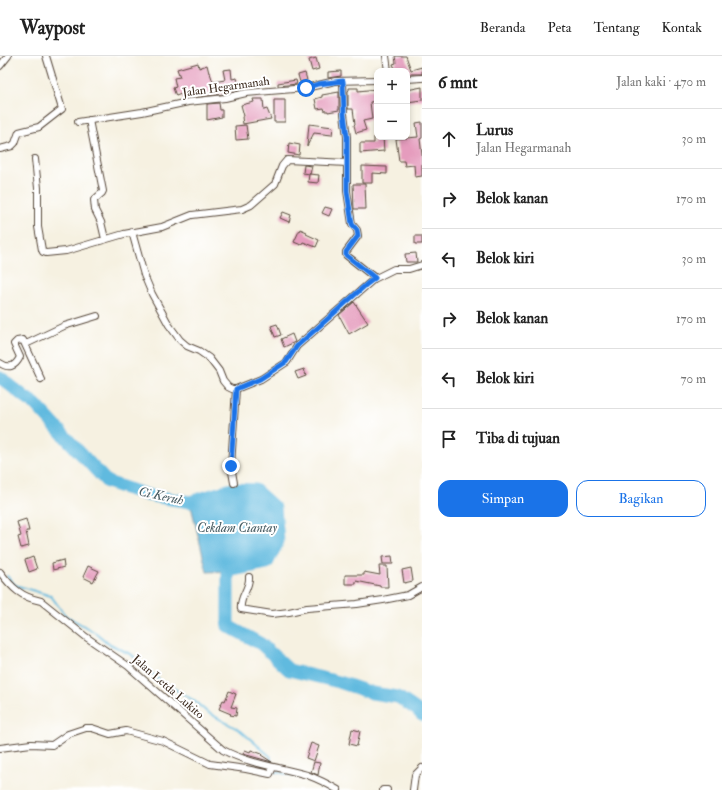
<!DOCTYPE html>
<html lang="id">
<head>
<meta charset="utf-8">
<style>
  body { margin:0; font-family:"IM FELL Double Pica",serif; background:#f6f6f6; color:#222 }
  .controls { position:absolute; right:12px; top:12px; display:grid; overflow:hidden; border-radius:8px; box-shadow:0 2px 6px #0003 }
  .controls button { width:36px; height:36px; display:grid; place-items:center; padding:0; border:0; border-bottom:1px solid #e0e0e0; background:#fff; color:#222; font:20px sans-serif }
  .stop { position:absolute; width:12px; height:12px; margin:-9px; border:3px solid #1a73e8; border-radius:50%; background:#fff }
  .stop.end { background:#1a73e8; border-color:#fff; box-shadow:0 1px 4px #0008 }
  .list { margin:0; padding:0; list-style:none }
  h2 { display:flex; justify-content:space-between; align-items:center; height:52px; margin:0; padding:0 16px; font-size:17px }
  h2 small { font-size:13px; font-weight:400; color:#767676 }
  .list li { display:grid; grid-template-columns:26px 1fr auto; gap:12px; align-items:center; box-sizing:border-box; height:60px; padding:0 16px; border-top:1px solid #e0e0e0 }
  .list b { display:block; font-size:15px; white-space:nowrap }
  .list p { margin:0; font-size:13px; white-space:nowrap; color:#767676 }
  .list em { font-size:13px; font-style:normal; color:#767676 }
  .actions { display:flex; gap:8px; padding:12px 16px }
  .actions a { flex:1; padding:9px 0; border:1px solid #1a73e8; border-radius:12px; text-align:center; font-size:14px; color:#1a73e8 }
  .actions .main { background:#1a73e8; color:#fff }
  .icon { flex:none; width:22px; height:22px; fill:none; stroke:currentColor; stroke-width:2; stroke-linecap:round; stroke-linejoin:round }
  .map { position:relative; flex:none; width:422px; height:734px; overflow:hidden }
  header { display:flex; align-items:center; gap:24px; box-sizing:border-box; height:56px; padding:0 20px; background:#fff; border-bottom:1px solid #e0e0e0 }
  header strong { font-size:19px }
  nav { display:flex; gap:22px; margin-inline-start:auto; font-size:14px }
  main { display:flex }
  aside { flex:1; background:#fff }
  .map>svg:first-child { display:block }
</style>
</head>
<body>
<header>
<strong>Waypost</strong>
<nav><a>Beranda</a><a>Peta</a><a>Tentang</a><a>Kontak</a></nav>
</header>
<main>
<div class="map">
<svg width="422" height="734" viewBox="0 0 422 734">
  <rect width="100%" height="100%" fill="#fff"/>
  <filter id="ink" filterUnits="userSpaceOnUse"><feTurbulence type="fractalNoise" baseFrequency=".025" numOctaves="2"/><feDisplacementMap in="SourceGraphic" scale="8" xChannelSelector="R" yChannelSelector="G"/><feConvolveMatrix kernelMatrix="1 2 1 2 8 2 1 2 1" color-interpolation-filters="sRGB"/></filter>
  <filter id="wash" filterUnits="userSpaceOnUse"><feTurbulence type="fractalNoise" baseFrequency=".012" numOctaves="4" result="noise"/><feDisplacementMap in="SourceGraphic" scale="16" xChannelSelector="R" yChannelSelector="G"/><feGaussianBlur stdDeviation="0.9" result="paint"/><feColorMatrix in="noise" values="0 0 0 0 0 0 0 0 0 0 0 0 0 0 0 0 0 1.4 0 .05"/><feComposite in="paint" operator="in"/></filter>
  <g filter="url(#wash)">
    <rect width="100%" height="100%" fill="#f6f1e1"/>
    <!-- water -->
    <path fill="#61badf" stroke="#4e727e" d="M232 433 255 434 275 452 278 485 266 506 228 515 207 516 190 446 198 440Z"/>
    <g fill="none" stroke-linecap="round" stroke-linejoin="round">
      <!-- stream -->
      <path stroke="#61badf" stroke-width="2" d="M7 520 15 529 51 540 65 559 96 577 108 587 132 599 158 623 193 644 207 656 241 675 271 701 270 710
        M272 715 310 723 329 734"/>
      <!-- river -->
      <path stroke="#61badf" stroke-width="13" d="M0 321 26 342 35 348 107 426 147 439 190 446 232 433 255 434 275 452 278 485 267 507 228 515V570L261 588 289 614 339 626 372 637 398 641 417 654 422 659"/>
    </g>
    <g id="blocks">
      <!-- building -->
      <path fill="#e59cbd" d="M395 0H406L411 14 422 11V18H407V15H396L393 8 396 7Z
        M316 2 319 13 312 15 309 4Z
        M198 7 199 12 207 9 209 17H210L213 26 225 24 223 14 231 13 232 23 237 22 240 34 224 38 183 43 181 38 176 40 173 32 176 31 174 22 180 21 177 13Z
        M341 15V20L328 22V16Z
        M305 17 307 24 300 26 298 19Z
        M296 24 297 28 278 30V27Z
        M422 31V44L407 46V34Z
        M349 32H358V35L377 33V45L370 46 372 63 363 65 366 74 356 77 354 69 355 68 353 53H348V35L349 34Z
        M339 36V54L328 56V55H325L324 52 317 53 315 43 322 41V39Z
        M253 43H263L264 54 267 53 271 63 243 68 242 61 244 60 241 49 254 46Z
        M274 44H285V66H274Z
        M219 47 220 54H222V61L207 64V48Z
        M422 66V82L420 83 422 99V120L415 121 414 109 405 110 404 105H399L396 83 418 81 416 67Z
        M309 68 333 71 332 79 314 77 307 90Z
        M246 69 248 83 236 84 235 70Z
        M374 81H383L384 95 360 97V87H374Z
        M289 87 300 89 299 99 288 97Z
        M304 109 312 110 310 118 303 117Z
        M362 110 387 111V118L372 117V127H362Z
        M309 118 319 119 318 127 308 126Z
        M353 128H365L366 153H354Z
        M325 151 332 153 329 160 322 157Z
        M283 156 291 159 289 166 280 162Z
        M300 173 307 176 306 178 319 184 316 191 303 186 301 189 294 186Z
        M415 180H422V188H415Z
        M416 197 417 206H406L405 198Z
        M354 246 368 267 349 278 339 259Z
        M277 268 281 279 275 281 271 270Z
        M292 278 295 286 284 291 281 283Z
        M304 313 306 320 298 323 295 316Z
        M26 463 29 475H26L29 490 21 492 18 481 21 480 17 466Z
        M392 500 393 508H383L382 501Z
        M33 501 37 513 29 516 25 504Z
        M63 504 64 511 53 514 52 507Z
        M88 510 99 515 93 526 83 521Z
        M379 510H387L388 531H380V530L356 525V528H345V519H364V516L380 519Z
        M411 512 413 525 404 527 402 514Z
        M229 635 236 638 231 651 237 652 236 660 230 659 231 658 219 653 223 644 225 645Z
        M352 673 360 675 357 690 349 688Z
        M311 687 319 690 314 705 306 702Z
        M245 694 250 696 251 694 262 698 261 699 272 706 243 698Z
        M314 706 320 707 318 719 311 716Z"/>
    </g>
  </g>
  <g filter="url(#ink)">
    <use href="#blocks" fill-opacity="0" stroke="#57483b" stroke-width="1"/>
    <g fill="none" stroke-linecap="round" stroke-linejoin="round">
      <!-- minor casing -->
      <g stroke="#57483b" stroke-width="8">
        <path id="minor" d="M386 0 388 15
          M0 10 8 0
          M407 23 422 22
          M343 25 344 58 347 81V135L352 168 357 174 358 180 346 196V199L375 222
          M89 64 103 135 102 137 94 144 95 154 101 166 105 183
          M78 66 142 56 188 46 225 42 246 37 306 32 335 25 377 24
          M0 93 12 90 15 87 19 76 39 71 62 53 46 0
          M35 103 38 132V171L42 194 43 196 46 197 66 195 124 178 162 171 192 159 242 153 251 149 275 128 282 110 287 104 347 107
          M132 176 144 219 152 238 169 269 180 284 187 290 199 295 209 302 219 315 223 325 228 331 232 333H236L261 323 287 306 297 290 374 223 394 213H409L422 209
          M26 288 64 270 97 260
          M0 307C9 313 15 311 20 301L14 288 17 285 23 284 41 323
          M234 427 231 410 236 333
          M0 516C12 532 21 541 41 545L86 581 128 610 223 694C249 708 279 711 307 719 318 723 328 728 338 734
          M249 521C250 533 239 541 241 553L272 558 289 556 307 552 357 548 383 544 408 539 422 531
          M0 692 31 688 52 689 68 678 86 672H92L110 678 126 675 163 685 210 708 246 713 270 718 273 711
          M383 734H387
          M413 734 415 719 422 712"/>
      </g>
      <!-- minor -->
      <use href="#minor" stroke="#fff" stroke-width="6"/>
    </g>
  </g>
  <g fill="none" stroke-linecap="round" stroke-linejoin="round" filter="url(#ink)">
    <!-- route -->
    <path stroke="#1a73e8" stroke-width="5" d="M231 410 236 333 260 323 286 306 297 290 367 228 375 222 346 199V196L358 180 357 174 352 168 347 135V81L344 58 343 25 318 28 306 32"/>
  </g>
  <g text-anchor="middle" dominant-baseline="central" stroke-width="4" stroke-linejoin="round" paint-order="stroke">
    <!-- street labels -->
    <g font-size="12" fill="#3b2a1e" stroke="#fff">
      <text transform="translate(226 31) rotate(-8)">Jalan Hegarmanah</text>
      <text transform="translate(168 631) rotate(41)">Jalan Letda Lukito</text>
    </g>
    <!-- water labels -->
    <g font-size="13" font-style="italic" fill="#485c62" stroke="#fff">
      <text transform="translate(161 440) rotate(12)">Ci Keruh</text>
      <text x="237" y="472">Cekdam Ciantay</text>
    </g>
  </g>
</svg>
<div class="controls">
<button>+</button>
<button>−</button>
</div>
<div class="stop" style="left:306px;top:32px"></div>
<div class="stop end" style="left:231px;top:410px"></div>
</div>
<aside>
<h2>6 mnt<small>Jalan kaki · 470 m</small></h2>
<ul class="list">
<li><svg class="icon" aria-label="ahead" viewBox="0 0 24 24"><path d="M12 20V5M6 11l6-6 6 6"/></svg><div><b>Lurus</b><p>Jalan Hegarmanah</p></div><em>30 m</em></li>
<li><svg class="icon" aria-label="right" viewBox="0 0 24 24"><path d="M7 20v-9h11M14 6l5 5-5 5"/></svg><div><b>Belok kanan</b></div><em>170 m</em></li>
<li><svg class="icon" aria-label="left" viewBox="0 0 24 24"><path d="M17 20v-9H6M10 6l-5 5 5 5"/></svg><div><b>Belok kiri</b></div><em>30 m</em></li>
<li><svg class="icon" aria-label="right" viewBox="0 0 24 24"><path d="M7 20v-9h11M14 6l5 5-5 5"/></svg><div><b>Belok kanan</b></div><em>170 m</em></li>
<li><svg class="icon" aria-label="left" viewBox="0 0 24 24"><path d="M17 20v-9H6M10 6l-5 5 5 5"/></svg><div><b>Belok kiri</b></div><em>70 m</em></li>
<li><svg class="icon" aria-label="arrive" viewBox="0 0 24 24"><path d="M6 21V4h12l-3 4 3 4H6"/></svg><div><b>Tiba di tujuan</b></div></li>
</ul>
<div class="actions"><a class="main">Simpan</a><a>Bagikan</a></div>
</aside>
</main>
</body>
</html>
